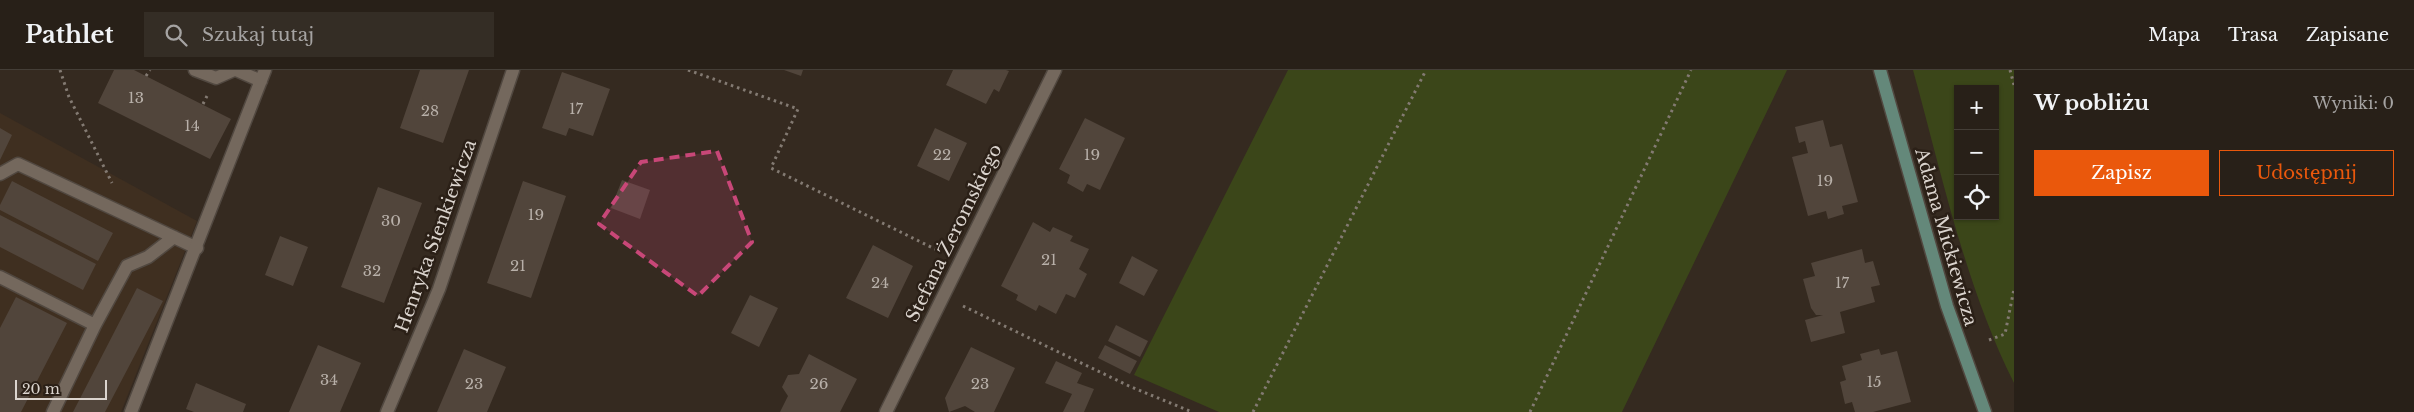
<!DOCTYPE html>
<html lang="pl">
<head>
<meta charset="utf-8">
<style>
  body { margin:0; font-family:"Libre Baskerville",serif; background:#342d25; color:#f1f3f6 }
  .controls { position:absolute; right:15px; top:15px; display:grid; overflow:hidden; border-radius:0px; box-shadow:0 1px 4px #0004 }
  .controls button { width:45px; height:45px; display:grid; place-items:center; padding:0; border:0; border-bottom:1px solid #443e37; background:#282018; color:#f1f3f6; font:25px sans-serif }
  .scale { position:absolute; left:15px; bottom:12px; width:92px; box-sizing:border-box; padding-left:5px; border:2px solid #dbd4ce; border-top:0; font-size:14px; line-height:18px; white-space:nowrap; color:#dbd4ce; -webkit-text-stroke:4px #2b2017; paint-order:stroke }
  .list { margin:0; padding:0; list-style:none }
  h2 { display:flex; justify-content:space-between; align-items:center; height:65px; margin:0; padding:0 20px; font-size:21px }
  h2 small { font-size:16px; font-weight:400; color:#a5a3a2 }
  .actions { display:flex; gap:10px; padding:15px 20px }
  .actions a { flex:1; padding:11px 0; border:1px solid #ea580c; border-radius:0px; text-align:center; font-size:18px; color:#ea580c }
  .actions .main { background:#ea580c; color:#fff }
  .icon { flex:none; width:28px; height:28px; fill:none; stroke:currentColor; stroke-width:2; stroke-linecap:round; stroke-linejoin:round }
  .map { position:relative; flex:none; width:2014px; height:342px; overflow:hidden }
  header { display:flex; align-items:center; gap:30px; box-sizing:border-box; height:70px; padding:0 25px; background:#282018; border-bottom:1px solid #443e37 }
  header strong { font-size:24px }
  nav { display:flex; gap:28px; margin-inline-start:auto; font-size:18px }
  .search { width:350px; height:45px; background:#342d25; display:flex; align-items:center; gap:12px; box-sizing:border-box; padding:0 18px; border-radius:0px; color:#a5a3a2; font-size:19px }
  main { display:flex }
  aside { flex:1; background:#282018 }
  .map>svg:first-child { display:block }
</style>
</head>
<body>
<header>
<strong>Pathlet</strong>
<div class="search"><svg class="icon" aria-label="search" viewBox="0 0 24 24"><circle cx="10" cy="10" r="6"/><path d="M15 15l6 6"/></svg>Szukaj tutaj</div>
<nav><a>Mapa</a><a>Trasa</a><a>Zapisane</a></nav>
</header>
<main>
<div class="map">
<svg width="2014" height="342" viewBox="0 0 2014 342">
  <rect width="100%" height="100%" fill="#352a20"/>
  <!-- built -->
  <path fill="#3f2f20" d="M0 43 197 151 121 342H0Z"/>
  <!-- green -->
  <path fill="#3b4619" fill-rule="evenodd" d="M1288 0H1787L1622 342H1219L1134 305Z
    M1913 0H2014V313C1965 215 1942 105 1913 0ZM1958 19H1995V146H1958Z"/>
  <!-- building -->
  <path fill="#51453b" d="M114 0H134L231 49 210 89 98 33Z
    M420 0H469L443 73 400 58Z
    M784 0H803L801 6Z
    M953 0H1006L1009 1 999 22 994 19 986 34 946 15Z
    M562 2 610 19 593 66 569 58 566 66 542 58Z
    M1085 48 1125 68 1100 120 1087 114 1083 122 1067 113 1070 105 1059 99Z
    M1823 50 1830 77 1842 74 1858 132 1842 136 1844 144 1828 149 1826 141 1808 146 1792 87 1808 83 1805 71 1799 73 1795 57Z
    M0 58 12 65 0 90Z
    M935 58 967 73 949 111 917 96Z
    M622 110 650 120 640 149 611 138Z
    M12 111 113 163 98 191 0 140V135Z
    M523 111 566 126 531 228 487 213Z
    M378 117 422 133 384 233 341 217Z
    M0 145 96 194 83 220 0 177Z
    M1033 152 1050 162 1053 157 1073 166 1070 171 1089 179 1079 199 1087 204 1075 228 1066 224 1056 244 1039 235 1036 241 1016 230 1018 225 1001 216Z
    M280 166 308 177 293 216 265 205Z
    M873 175 913 196 888 248 846 228Z
    M1862 179 1865 193 1873 191 1880 215 1871 217 1875 232 1840 242 1845 263 1811 272 1805 250 1823 245H1816L1811 238 1803 209 1815 206 1811 193Z
    M1132 186 1158 200 1144 226 1119 213Z
    M137 218 163 231 137 281 105 342H73Z
    M750 225 778 238 759 277 731 263Z
    M16 227 67 253 21 342H0V258Z
    M1116 255 1148 271 1140 287 1108 271Z
    M318 275 361 293 340 342H289Z
    M1105 275 1137 291 1130 304 1098 288Z
    M971 277 1015 298 994 342H975L965 336 949 342 945 328Z
    M464 279 506 297 487 342H437Z
    M1879 279 1881 285 1897 281 1911 332 1873 342H1855L1852 332 1845 334 1840 312 1846 310 1842 296 1862 290 1860 284Z
    M809 284 857 309 840 342H780L788 326 782 317 788 305 799 304Z
    M1056 291 1082 303 1077 313 1094 319 1084 342H1063L1072 324 1045 313Z
    M196 313 246 334 243 342H194L186 339Z"/>
  <g fill="none" stroke-linecap="round" stroke-linejoin="round">
    <!-- lane casing -->
    <g stroke="#514840" stroke-width="15">
      <path id="lane" d="M0 104 18 94 197 178
        M0 207 95 255
        M53 342 95 255 127 196 148 187 174 167"/>
    </g>
    <!-- street casing -->
    <g stroke="#514840" stroke-width="15">
      <path id="street" d="M195 0 216 8 234 0
        M236 0 261 11
        M131 342 265 0
        M387 342 439 219 513 0
        M886 342 1055 0"/>
    </g>
    <!-- secondary casing -->
    <g stroke="#514840" stroke-width="15">
      <path id="secondary" d="M1880 0 1947 236 1985 342"/>
    </g>
    <!-- path -->
    <path stroke="#837a72" stroke-width="3" stroke-dasharray="2.5 4" stroke-linecap="butt" d="M60 0 69 27 112 113
      M688 0 798 39 771 98 941 182
      M2010 0 2014 15
      M146 6 150 0
      M203 34 207 26
      M963 236 1129 316 1192 342
      M1989 270 2005 264 2014 219
      M1253 342 1426 0
      M1530 342 1691 0"/>
    <!-- lane -->
    <use href="#lane" stroke="#74685d" stroke-width="12"/>
    <!-- street -->
    <use href="#street" stroke="#74685d" stroke-width="12"/>
    <!-- secondary -->
    <use href="#secondary" stroke="#64887a" stroke-width="12"/>
  </g>
  <!-- marked area -->
  <path fill="#c84778" fill-opacity="0.2" stroke="#c84778" stroke-width="4" stroke-dasharray="10 6" stroke-linejoin="round" d="M717 81 752 172 698 226 599 154 641 92Z"/>
  <g text-anchor="middle" dominant-baseline="central" stroke-width="5" stroke-linejoin="round" paint-order="stroke">
    <!-- number labels -->
    <g font-size="15" fill="#b8b0a9">
      <text x="136" y="27">13</text>
      <text x="576" y="38">17</text>
      <text x="430" y="40">28</text>
      <text x="192" y="55">14</text>
      <text x="942" y="84">22</text>
      <text x="1092" y="84">19</text>
      <text x="1825" y="110">19</text>
      <text x="536" y="144">19</text>
      <text x="391" y="150">30</text>
      <text x="1049" y="189">21</text>
      <text x="518" y="195">21</text>
      <text x="372" y="200">32</text>
      <text x="880" y="212">24</text>
      <text x="1842" y="212">17</text>
      <text x="329" y="309">34</text>
      <text x="1874" y="311">15</text>
      <text x="474" y="313">23</text>
      <text x="819" y="313">26</text>
      <text x="980" y="313">23</text>
    </g>
    <!-- street labels -->
    <g font-size="18" fill="#dbd4ce" stroke="#2b2017">
      <text transform="translate(954 163) rotate(-64)">Stefana Żeromskiego</text>
      <text transform="translate(436 166) rotate(-70)">Henryka Sienkiewicza</text>
      <text transform="translate(1946 167) rotate(74)">Adama Mickiewicza</text>
    </g>
  </g>
</svg>
<div class="controls">
<button>+</button>
<button>−</button>
<button><svg class="icon" aria-label="locate" viewBox="0 0 24 24"><circle cx="12" cy="12" r="6"/><path d="M12 2v4M12 18v4M2 12h4M18 12h4"/></svg></button>
</div>
<div class="scale">20 m</div>
</div>
<aside>
<h2>W pobliżu<small>Wyniki: 0</small></h2>
<ul class="list">
</ul>
<div class="actions"><a class="main">Zapisz</a><a>Udostępnij</a></div>
</aside>
</main>
</body>
</html>
